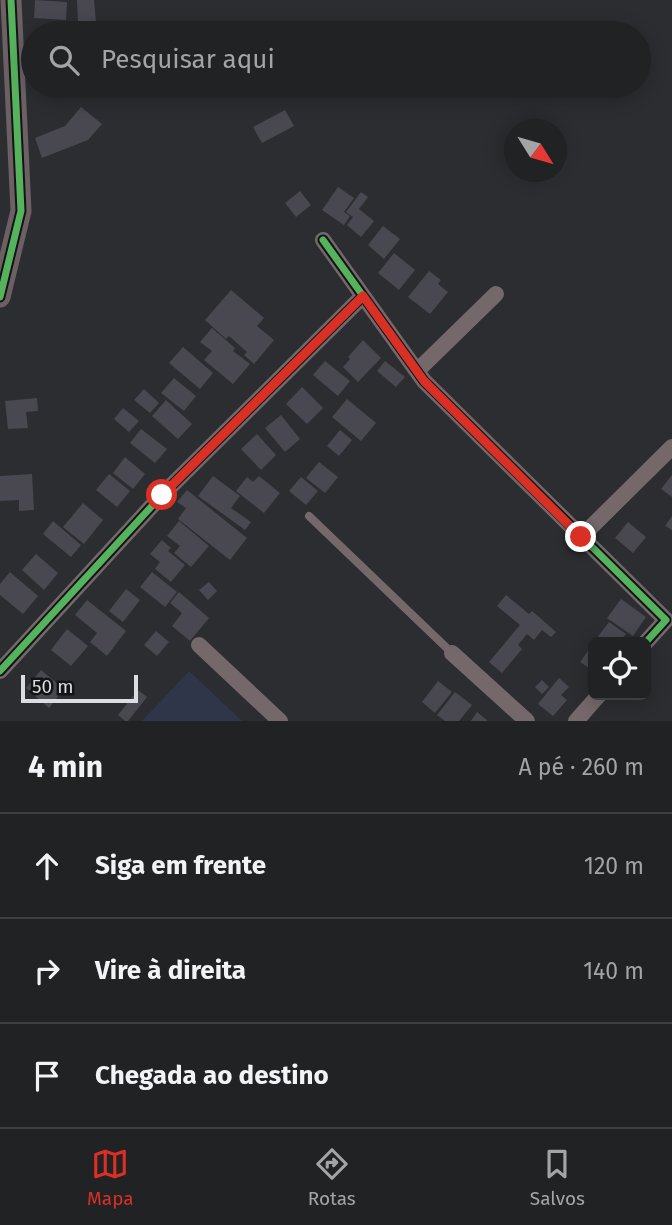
<!DOCTYPE html>
<html lang="pt">
<head>
<meta charset="utf-8">
<style>
  body { margin:0; font-family:"Fira Sans",sans-serif; background:#2d2f31; color:#f1f3f6 }
  .controls { position:absolute; right:21px; bottom:21px; display:grid; overflow:hidden; border-radius:10px; box-shadow:0 4px 18px #0003 }
  .controls button { width:63px; height:63px; display:grid; place-items:center; padding:0; border:0; border-bottom:2px solid #3d3f41; background:#202224; color:#f1f3f6; font:35px sans-serif }
  .compass { position:absolute; left:504px; top:119px; width:63px; height:63px; border-radius:50%; background:#202224; box-shadow:0 4px 18px #0003; rotate:127deg }
  .scale { position:absolute; left:21px; bottom:18px; width:117px; box-sizing:border-box; padding-left:7px; border:4px solid #dcdde0; border-top:0; font-size:19px; line-height:24px; white-space:nowrap; color:#dcdde0; -webkit-text-stroke:5px #131416; paint-order:stroke }
  .stop { position:absolute; width:21px; height:21px; margin:-16px; border:5px solid #d93025; border-radius:50%; background:#fff }
  .stop.end { background:#d93025; border-color:#fff; box-shadow:0 2px 7px #0008 }
  .list { margin:0; padding:0; list-style:none }
  h2 { display:flex; justify-content:space-between; align-items:center; height:91px; margin:0; padding:0 28px; font-size:30px }
  h2 small { font-size:23px; font-weight:400; color:#a2a4a6 }
  .list li { display:grid; grid-template-columns:46px 1fr auto; gap:21px; align-items:center; box-sizing:border-box; height:105px; padding:0 28px; border-top:2px solid #3d3f41 }
  .list b { display:block; font-size:26px; white-space:nowrap }
  .list em { font-size:23px; font-style:normal; color:#a2a4a6 }
  .icon { flex:none; width:38px; height:38px; fill:none; stroke:currentColor; stroke-width:2; stroke-linecap:round; stroke-linejoin:round }
  .map { position:relative; flex:none; width:672px; height:721px; overflow:hidden }
  .search { position:absolute; background:#202224; box-shadow:0 4px 18px #0003; left:21px; right:21px; top:21px; height:77px; display:flex; align-items:center; gap:18px; box-sizing:border-box; padding:0 24px; border-radius:38px; color:#a2a4a6; font-size:26px }
  .sheet { height:406px; background:#202224 }
  nav { display:flex; justify-content:space-around; align-items:center; box-sizing:border-box; height:98px; border-top:2px solid #3d3f41; background:#202224; font-size:19px; color:#a2a4a6 }
  nav a { display:grid; justify-items:center; gap:4px }
  nav .on { color:#d93025 }
  .map>svg:first-child { display:block }
</style>
</head>
<body>
<div class="map">
<svg width="672" height="721" viewBox="0 0 672 721">
  <rect width="100%" height="100%" fill="#2b2d30"/>
  <!-- green -->
  <path fill="#30364a" d="M189 671 242 721H142Z"/>
  <!-- building -->
  <path fill="#494850" d="M35 0 67 2 66 20 34 18Z
    M77 0H94L96 22 78 23Z
    M40 26 63 27V33H40Z
    M81 107 102 124 88 140 42 158 35 138 65 126Z
    M285 110 294 126 262 143 253 127Z
    M338 187 354 198 344 212 350 216 344 225 322 210Z
    M300 191 311 205 296 217 285 203Z
    M361 192 368 197 359 209 374 221 361 237 347 225 353 217 346 212Z
    M383 226 400 239 384 259 368 245Z
    M394 253 415 270 399 290 378 273Z
    M429 271 441 280 438 284 448 292 430 314 408 297Z
    M231 290 264 318 257 326 274 340 254 364 244 355 247 352 229 336 226 339 205 320Z
    M212 328 235 348 233 351 250 364 233 384 204 360 212 351 200 342Z
    M363 340 381 358 358 382 343 367 350 359 348 357Z
    M183 347 213 373 200 389 169 363Z
    M325 361 350 381 338 396 313 375Z
    M385 361 405 377 396 387 377 371Z
    M174 378 196 396 184 411 161 393Z
    M302 387 323 408 307 424 286 404Z
    M144 389 159 403 150 413 134 400Z
    M37 398 38 411 26 412 28 428 8 429 5 401Z
    M347 399 376 423 361 441 332 417Z
    M166 400 192 424 178 439 152 416Z
    M123 408 139 421 129 432 114 419Z
    M281 415 300 439 285 452 265 428Z
    M141 429 167 449 155 463 130 443Z
    M340 430 352 440 339 456 327 446Z
    M257 434 276 455 261 470 241 449Z
    M125 457 145 474 133 489 113 473Z
    M319 462 338 477 325 493 306 478Z
    M32 474 34 510 19 511V500L0 501V476Z
    M109 474 130 491 117 507 96 490Z
    M672 475V497L661 489Z
    M213 476 240 496 231 508 251 522 245 530 198 496Z
    M259 476 280 493 264 513 236 491 247 477 253 482Z
    M301 477 318 491 306 505 289 491Z
    M187 490 247 538 230 560 178 519 186 508 177 502Z
    M83 503 103 520 84 544 63 527Z
    M672 516V530L665 526Z
    M53 521 81 545 71 557 43 534Z
    M179 521 209 546 191 567 174 553 180 546 167 536Z
    M628 522 646 537 633 553 615 538Z
    M162 540 171 548 168 551 185 565 171 582 155 569 160 562 150 554Z
    M36 554 58 573 44 590 22 570Z
    M10 572 38 596 23 614 0 595V584Z
    M152 572 177 592 165 607 140 587Z
    M209 582 217 591 208 600 199 590Z
    M126 589 140 600 123 622 109 611Z
    M179 592 209 618 190 641 172 626 182 613 170 603Z
    M506 595 529 614 532 611 556 632 551 637 542 630 534 640 527 634 518 645 522 649 502 673 489 662 520 625 497 606Z
    M621 599 646 617 633 636 607 618Z
    M87 600 126 631 107 656 90 642 97 633 75 615Z
    M609 622 626 634 619 642H594Z
    M67 629 88 646 71 666 51 650Z
    M156 631 169 642 157 656 144 645Z
    M593 644V668L592 670 580 662Z
    M41 670 64 689 49 708 26 688Z
    M559 678 569 687 561 695 567 700 553 716 538 704Z
    M542 680 549 687 542 694 535 687Z
    M438 681 452 692 435 713 422 702Z
    M138 690 147 697 128 721H125L118 715Z
    M455 692 472 705 459 721H445L437 715Z
    M477 712 488 721H471Z"/>
  <g fill="none" stroke-linecap="round" stroke-linejoin="round">
    <!-- lane -->
    <path stroke="#74686b" stroke-width="8" d="M309 516 452 653"/>
    <!-- street -->
    <path stroke="#74686b" stroke-width="16" d="M323 240 424 381 666 620 646 642
      M417 371 496 294
      M581 537 672 447
      M199 645 280 721
      M452 653 527 721
      M0 671 162 495 363 296
      M576 721 599 695"/>
    <!-- secondary -->
    <path stroke="#6c6064" stroke-width="21" d="M0 297 21 211 11 0"/>
    <!-- cycleway casing -->
    <g stroke="#131416" stroke-width="11">
      <path id="cycleway" d="M323 240 424 381 666 620 646 642
        M0 297 21 211 11 0
        M0 671 162 495 363 296"/>
    </g>
    <!-- cycleway -->
    <use href="#cycleway" stroke="#56b35d" stroke-width="7"/>
  </g>
  <g fill="none" stroke-linecap="round" stroke-linejoin="round">
    <!-- route -->
    <path stroke="#d93025" stroke-width="9" d="M162 495 363 296 424 381 581 537"/>
  </g>
</svg>
<div class="controls">
<button><svg class="icon" aria-label="locate" viewBox="0 0 24 24"><circle cx="12" cy="12" r="6"/><path d="M12 2v4M12 18v4M2 12h4M18 12h4"/></svg></button>
</div>
<svg class="compass" viewBox="-18 -18 36 36"><path d="M0-13l5 13h-10z" fill="#e53935"/><path d="M0 13l5-13h-10z" fill="#a2a4a6"/></svg>
<div class="scale">50 m</div>
<div class="stop" style="left:162px;top:495px"></div>
<div class="stop end" style="left:581px;top:537px"></div>
<div class="search"><svg class="icon" aria-label="search" viewBox="0 0 24 24"><circle cx="10" cy="10" r="6"/><path d="M15 15l6 6"/></svg>Pesquisar aqui</div>
</div>
<section class="sheet">
<h2>4 min<small>A pé · 260 m</small></h2>
<ul class="list">
<li><svg class="icon" aria-label="ahead" viewBox="0 0 24 24"><path d="M12 20V5M6 11l6-6 6 6"/></svg><div><b>Siga em frente</b></div><em>120 m</em></li>
<li><svg class="icon" aria-label="right" viewBox="0 0 24 24"><path d="M7 20v-9h11M14 6l5 5-5 5"/></svg><div><b>Vire à direita</b></div><em>140 m</em></li>
<li><svg class="icon" aria-label="arrive" viewBox="0 0 24 24"><path d="M6 21V4h12l-3 4 3 4H6"/></svg><div><b>Chegada ao destino</b></div></li>
</ul>
</section>
<nav>
<a class="on"><svg class="icon" aria-label="map" viewBox="0 0 24 24"><path d="M3 6l6-2 6 2 6-2v14l-6 2-6-2-6 2zM9 4v14M15 6v14"/></svg>Mapa</a>
<a><svg class="icon" aria-label="directions" viewBox="0 0 24 24"><path d="M12 3l9 9-9 9-9-9zM9 14v-3h6M13 9l2 2-2 2"/></svg>Rotas</a>
<a><svg class="icon" aria-label="saved" viewBox="0 0 24 24"><path d="M7 4h10v16l-5-4-5 4z"/></svg>Salvos</a>
</nav>
</body>
</html>
